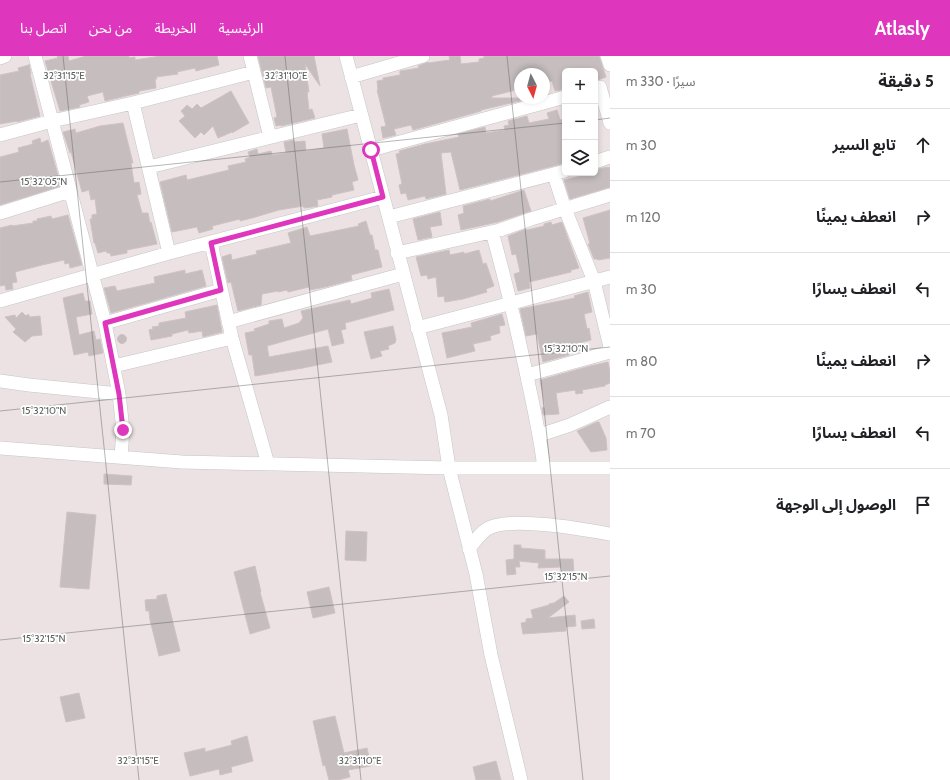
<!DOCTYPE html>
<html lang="ar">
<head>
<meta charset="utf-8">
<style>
  body { margin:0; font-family:Cabin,"Noto Sans Arabic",sans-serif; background:#f2f2f2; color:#202124; direction:rtl }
  .controls { position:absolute; right:12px; top:12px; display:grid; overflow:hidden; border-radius:6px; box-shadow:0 2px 6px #0003 }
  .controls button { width:36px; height:36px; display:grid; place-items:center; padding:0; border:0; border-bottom:1px solid #e0e0e0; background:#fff; color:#202124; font:20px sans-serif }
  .compass { position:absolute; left:514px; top:12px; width:36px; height:36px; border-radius:50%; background:#fff; box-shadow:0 2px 6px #0003; rotate:174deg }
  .stop { position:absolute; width:12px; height:12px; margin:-9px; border:3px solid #de37bd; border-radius:50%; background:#fff }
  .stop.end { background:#de37bd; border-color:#fff; box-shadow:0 1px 4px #0008 }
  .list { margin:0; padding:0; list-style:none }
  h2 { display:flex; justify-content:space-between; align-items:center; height:52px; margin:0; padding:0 16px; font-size:17px }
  h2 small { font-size:13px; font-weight:400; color:#757577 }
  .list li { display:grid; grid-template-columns:26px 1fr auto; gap:12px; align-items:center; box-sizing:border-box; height:72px; padding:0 16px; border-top:1px solid #e0e0e0 }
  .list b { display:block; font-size:15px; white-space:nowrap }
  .list em { font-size:13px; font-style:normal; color:#757577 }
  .icon { flex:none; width:22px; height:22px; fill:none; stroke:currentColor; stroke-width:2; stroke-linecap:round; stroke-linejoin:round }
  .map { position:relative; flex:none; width:610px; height:724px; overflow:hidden; direction:ltr }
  header { display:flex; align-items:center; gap:24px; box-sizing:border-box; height:56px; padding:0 20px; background:#de37bd; color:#fff }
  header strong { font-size:19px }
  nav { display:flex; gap:22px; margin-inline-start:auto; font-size:14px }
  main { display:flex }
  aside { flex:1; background:#fff }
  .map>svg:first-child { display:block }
</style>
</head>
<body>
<header>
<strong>Atlasly</strong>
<nav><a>الرئيسية</a><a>الخريطة</a><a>من نحن</a><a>اتصل بنا</a></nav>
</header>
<main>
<aside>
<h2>5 دقيقة<small>سيرًا · 330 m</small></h2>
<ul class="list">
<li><svg class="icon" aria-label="ahead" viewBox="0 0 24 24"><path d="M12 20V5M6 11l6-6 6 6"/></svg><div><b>تابع السير</b></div><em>30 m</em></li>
<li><svg class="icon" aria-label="right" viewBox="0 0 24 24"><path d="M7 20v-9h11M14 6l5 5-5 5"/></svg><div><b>انعطف يمينًا</b></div><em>120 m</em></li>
<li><svg class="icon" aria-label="left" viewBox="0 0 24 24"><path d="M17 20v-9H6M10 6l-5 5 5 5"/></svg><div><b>انعطف يسارًا</b></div><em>30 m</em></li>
<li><svg class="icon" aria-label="right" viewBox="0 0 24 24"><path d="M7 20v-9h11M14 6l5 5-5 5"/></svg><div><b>انعطف يمينًا</b></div><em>80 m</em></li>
<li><svg class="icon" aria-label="left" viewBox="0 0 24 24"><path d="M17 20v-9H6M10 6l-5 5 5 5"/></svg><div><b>انعطف يسارًا</b></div><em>70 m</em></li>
<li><svg class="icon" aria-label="arrive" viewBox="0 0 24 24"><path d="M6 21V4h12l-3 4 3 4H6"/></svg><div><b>الوصول إلى الوجهة</b></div></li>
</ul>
</aside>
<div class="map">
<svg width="610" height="724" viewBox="0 0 610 724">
  <rect width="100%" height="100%" fill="#ece2e3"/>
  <!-- building -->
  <path fill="#c5bdbe" stroke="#d1c1c4" d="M57 0H68L69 5 86 0H129V2L135 1V4L161 0H217L219 9 196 15 195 12 177 16 178 18 156 21 157 23H155L156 32 139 35V37L130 39 105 45 103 36 87 40 89 46 79 49 80 51 60 55 45 5 58 2Z
    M258 0H314L320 30 305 8 309 36H307L309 54 312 53 315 62 281 70V69L276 70 274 62 277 61 271 31 266 32Z
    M449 0H460L461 8 479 6V3L484 2V0H599L606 21 595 25V15H565V33L555 35 552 25 544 27V18H520V33L492 40V42H524V44L481 54V55L474 57 413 74 411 69 394 73 396 79 383 82 381 71 386 70 377 34H378L377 25 383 24V22L400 19V15L419 12 418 10 428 6V7L450 4Z
    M29 8 31 18H30L40 60 17 66V65L0 68V19L19 15 18 12 29 9Z
    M231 35 249 67 232 77V76L218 82 213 70 204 79 201 76 195 82 179 65 185 60 181 55 187 49 192 53 197 48 201 52Z
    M557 54 560 64 565 63V107L460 134 451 96 441 97 446 138 426 143 425 140 408 144 406 137 401 138 399 129 402 128 396 98 400 97 399 95 425 88 459 81 458 78 485 71 486 77 505 74 504 70 509 69 508 65 527 60 529 67 549 63 547 57Z
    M123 67 133 107H131L134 127 139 126 141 138 137 139 142 157H148L150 167 151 166 157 188 127 194V197L111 200 110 197H107L106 195 98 197 95 187H94L90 163H92V159L97 158 95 143 91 144 89 134 82 136 71 96 70 97 63 76 75 73 76 77 100 70Z
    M347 73 354 109 358 124 352 126 354 134 332 139V141L317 144 318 150 312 151 304 152 303 150 279 154 252 162 240 165V163L212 170 213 173 199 177 197 171 172 176 160 126 186 119 187 124 229 114 228 110 246 106 245 103 250 101 248 96 257 93 258 98 271 95 272 99 286 97 284 86 294 84V86L305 85 306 95 324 92 322 78Z
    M40 82 41 87 48 84 61 130 0 149V101L19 96 18 92 33 88 32 85Z
    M607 111V112L610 111V131L570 143 564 124 585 119 584 117H596L595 114Z
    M524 134 531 155 498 166 461 174 458 159 464 157 463 150 490 143V145Z
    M610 154V202L598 204 597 203H594L588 188H590L583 162Z
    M440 156 442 169 430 171 432 181 418 184 413 163Z
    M68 159 82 209 70 212 69 207 65 208 64 204 42 209 15 216 17 226 12 227 13 233 6 234 5 229 0 230V172L12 169V170L33 167V165H37V163L51 160 52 163Z
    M366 165 370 179H372L375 194H378L382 211 351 219 352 224 325 231 310 234 309 231 288 236 287 234 278 236V235L262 238 261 249 238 255 231 226 228 227 222 201 231 198 232 204 257 198 256 195 291 187 288 177 307 171 310 180 359 170 358 168Z
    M551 166 552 169 562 166 579 212 571 214V216L529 226 530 232 518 235 514 218 520 216 516 198 512 199 508 180 526 173 527 174 544 170V168Z
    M449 194 450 199 464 196V198L479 194 483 208 486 207 494 230 486 233 487 236 463 243 445 246 444 240 438 241 436 221 428 223 427 219 421 220 416 201Z
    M185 214V218L202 214 206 230 111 257 104 232 115 230 117 235 155 227 154 221Z
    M389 233 394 254 345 267 346 273 341 274 344 287 332 290 328 273 267 290 269 301 328 290 332 306 303 312 255 320 252 299H249L245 277 255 275 254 273 269 268V265L282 263 284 272 299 267 303 262 301 255 350 244 351 248 372 242 371 237Z
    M588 236 592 256 584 258 587 273 589 272 591 284 575 288V290L568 292 569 299 543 306 537 278 526 280 520 253 575 242 574 240Z
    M83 237 85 245H90L92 258 76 261 79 279 94 275 96 284 100 283 103 297 89 300 88 296 74 299 63 242Z
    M217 249 222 276 203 281 202 275 189 277 188 274 172 278V280L151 284 149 274 153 273 152 271 159 270V267L186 262 185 256Z
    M22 256 26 260 28 258 30 261 40 260 42 279 32 280 25 286 13 276 16 273 5 261 15 259 16 262Z
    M502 258 505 269 499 270 500 277 490 280 491 284 473 288 475 295 447 302 442 277 472 271 471 267Z
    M393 270 396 284 395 287 388 290 389 293 380 295 382 300 371 303 364 276Z
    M117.5 283a4.5 4.5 0 1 1 9 0a4.5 4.5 0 1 1-9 0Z
    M608 306 610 316V327L605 329V330L582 334 583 337 576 338 575 334 556 337 559 358 543 359 542 352 545 351 540 324 590 310Z
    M597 366H599L606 382 607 394 591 396 577 375Z
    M104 418 132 420 131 429 104 428Z
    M67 456 96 459 89 533 60 531Z
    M346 475 367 476 366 505 345 504Z
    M514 489H521V492L545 494V503H573L574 518H562L561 511 538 512 539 507 519 505 520 511H515L516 518 507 519 506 504 514 503Z
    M255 510 261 536H260L270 572 250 578 234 516Z
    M329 531 335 557 313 562 307 536Z
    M166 538 180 595 159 600 150 564 149 555H146L145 544 157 543V540Z
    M564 540 569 546 548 562 575 559 576 570 566 571V575L523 578 521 567 526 566V563L533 562 531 554 549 549V548L554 547Z
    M594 563 595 572 582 573 581 565Z
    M79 637 85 662 66 666 60 641Z
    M335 660 344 697 367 692 371 710 348 714 350 721 338 724H329L325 709 323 710 313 665Z
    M247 680 253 705 231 711 232 716 220 719 219 713 190 720 184 697 205 692V696L232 689 231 685Z
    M496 705 501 724H476L473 711Z"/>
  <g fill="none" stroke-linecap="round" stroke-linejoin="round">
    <!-- minor casing -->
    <g stroke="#c1c8c6" stroke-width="14">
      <path id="minor" d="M35 0 105 267 119 338 123 374 121 401
        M250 0 270 81
        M346 0 441 359 449 412 476 518 491 599 521 724
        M607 0 610 9
        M0 2 5 0
        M351 21 423 0
        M600 31 610 67
        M133 47 169 197
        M0 79 52 65 133 47 254 16
        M371 94 565 41
        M595 106 610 101
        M149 111 361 59
        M554 119 565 153 594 225 610 291
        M0 157 70 135
        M389 161 565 115
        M492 176C505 222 516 269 526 316 533 348 540 379 544 412
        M211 187 232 282 268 408
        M397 197 500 174 531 163 610 139
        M0 245 169 197 383 141
        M228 266 403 218
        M105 267 221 234
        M417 272 610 221
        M114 310 232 282
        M527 319 610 296
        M0 325 29 329 119 338
        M540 379 570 369 610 351
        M0 392 182 406 449 412H610
        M469 493C475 485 482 474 491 471 516 461 582 473 610 478"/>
    </g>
    <!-- minor -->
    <use href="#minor" stroke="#fff" stroke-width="13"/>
  </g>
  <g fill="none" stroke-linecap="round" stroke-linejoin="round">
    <!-- route -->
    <path stroke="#de37bd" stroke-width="5" d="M123 374 119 338 105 267 221 234 211 187 383 141 371 94"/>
  </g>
  <!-- ticks -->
  <path fill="none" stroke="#5b6260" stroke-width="1" stroke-opacity="0.45" d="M63 0 139 724M285 0 361 724M507 0 583 724M595 64 610 62M0 126 565 67M0 355 610 291M0 584 610 520"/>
  <g font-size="10" text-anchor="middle" fill="#5b6260" stroke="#fff" stroke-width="3.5" stroke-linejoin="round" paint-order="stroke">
    <text x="64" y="23">32°31'15"E</text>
    <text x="286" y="23">32°31'10"E</text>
    <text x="44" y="129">15°32'05"N</text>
    <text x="566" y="296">15°32'10"N</text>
    <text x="44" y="358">15°32'10"N</text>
    <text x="566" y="524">15°32'15"N</text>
    <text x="44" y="586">15°32'15"N</text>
    <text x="138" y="708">32°31'15"E</text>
    <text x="360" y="708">32°31'10"E</text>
  </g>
</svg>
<div class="controls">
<button>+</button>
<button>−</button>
<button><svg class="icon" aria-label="layers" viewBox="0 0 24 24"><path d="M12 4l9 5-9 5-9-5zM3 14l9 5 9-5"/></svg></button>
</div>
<svg class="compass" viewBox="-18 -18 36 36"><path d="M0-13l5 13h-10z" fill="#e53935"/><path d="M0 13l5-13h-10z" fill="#757577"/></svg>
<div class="stop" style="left:371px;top:94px"></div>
<div class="stop end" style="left:123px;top:374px"></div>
</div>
</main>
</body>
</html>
